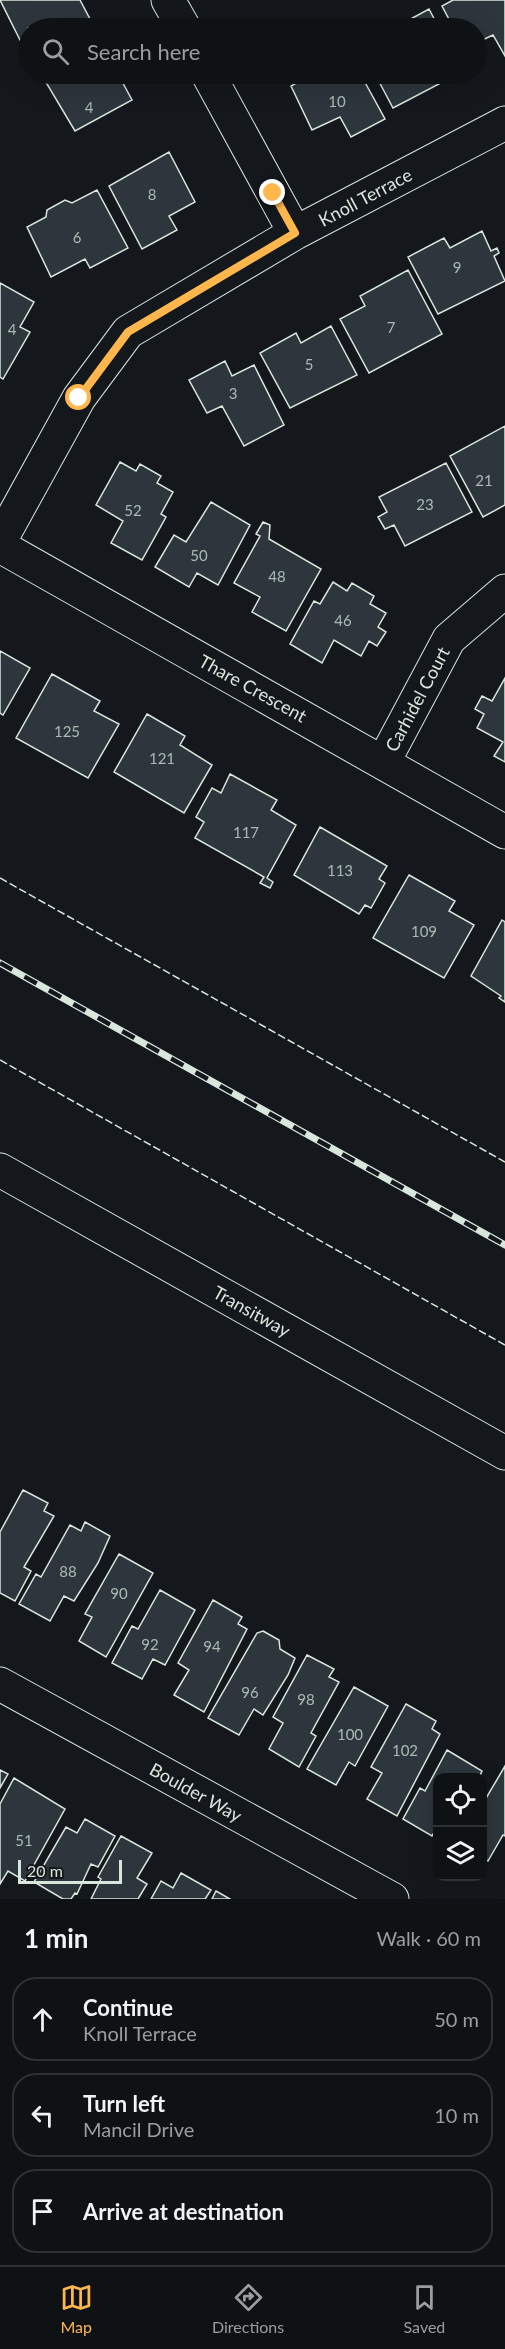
<!DOCTYPE html>
<html lang="en">
<head>
<meta charset="utf-8">
<style>
  body { margin:0; font-family:Lato,sans-serif; background:#1d2022; color:#f1f3f6 }
  .controls { position:absolute; right:18px; bottom:18px; display:grid; overflow:hidden; border-radius:12px; box-shadow:0 6px 24px #0002 }
  .controls button { width:54px; height:54px; display:grid; place-items:center; padding:0; border:0; border-bottom:2px solid #2f3234; background:#0f1215; color:#f1f3f6; font:30px sans-serif }
  .scale { position:absolute; left:18px; bottom:15px; width:104px; box-sizing:border-box; padding-left:6px; border:3px solid #d8e6dc; border-top:0; font-size:16px; line-height:21px; white-space:nowrap; color:#d8e6dc; -webkit-text-stroke:4px #14181c; paint-order:stroke }
  .stop { position:absolute; width:18px; height:18px; margin:-14px; border:4px solid #ffb74d; border-radius:50%; background:#fff }
  .stop.end { background:#ffb74d; border-color:#fff; box-shadow:0 2px 6px #0008 }
  .list { margin:0; padding:0; list-style:none }
  h2 { display:flex; justify-content:space-between; align-items:center; height:78px; margin:0; padding:0 24px; font-size:26px }
  h2 small { font-size:20px; font-weight:400; color:#9b9ea0 }
  .list li { display:grid; grid-template-columns:39px 1fr auto; gap:18px; align-items:center; box-sizing:border-box; height:84px; margin:0 12px 12px; padding:0 12px; border:2px solid #2f3234; border-radius:24px }
  .list b { display:block; font-size:22px; white-space:nowrap }
  .list p { margin:0; font-size:20px; white-space:nowrap; color:#9b9ea0 }
  .list em { font-size:20px; font-style:normal; color:#9b9ea0 }
  .icon { flex:none; width:33px; height:33px; fill:none; stroke:currentColor; stroke-width:2; stroke-linecap:round; stroke-linejoin:round }
  .map { position:relative; flex:none; width:505px; height:1899px; overflow:hidden }
  .search { position:absolute; background:#0f1215; box-shadow:0 6px 24px #0002; left:18px; right:18px; top:18px; height:66px; display:flex; align-items:center; gap:15px; box-sizing:border-box; padding:0 21px; border-radius:33px; color:#9b9ea0; font-size:22px }
  .sheet { height:366px; background:#0f1215 }
  nav { display:flex; justify-content:space-around; align-items:center; box-sizing:border-box; height:84px; border-top:2px solid #2f3234; background:#0f1215; font-size:16px; color:#9b9ea0 }
  nav a { display:grid; justify-items:center; gap:3px }
  nav .on { color:#ffb74d }
  .map>svg:first-child { display:block }
</style>
</head>
<body>
<div class="map">
<svg width="505" height="1899" viewBox="0 0 505 1899">
  <rect width="100%" height="100%" fill="#14181c"/>
  <!-- building -->
  <path fill="#2c363c" stroke="#d8e6dc" stroke-width="1.5" d="M0 0H80L91 21 76 28H28L27 54Z
    M453 0H505V56L493 35 476 43V28H448L452 25 442 6Z
    M429 9 439 28H394Z
    M41 74H118L132 100 75 131Z
    M302 74H353L356 80 362 77 385 119 351 137 340 117 312 130 291 86 305 78Z
    M375 74H458L393 108Z
    M169 152 195 202 169 216 177 230 142 249 109 186Z
    M97 190 128 248 90 268 85 259 51 277 27 227 46 217 47 210 65 200 72 203Z
    M482 231 491 251 497 248 499 253 494 256 505 281 438 314 408 257 444 238 450 248Z
    M408 270 442 334 369 373 340 319 365 306 360 296Z
    M0 283 34 302 20 327 30 332 3 379 0 377Z
    M331 326 357 375 290 408 260 353 296 333 301 343Z
    M225 361 232 376 254 365 284 425 244 446 222 406 207 413 189 380Z
    M505 426V505L483 517 450 456Z
    M120 462 136 471 140 464 161 476 157 483 173 492 161 514 166 517 142 560 111 543 123 521 96 505Z
    M446 463 472 512 405 546 394 525 385 529 378 517 387 512 379 497Z
    M211 502 250 525 218 585 197 573 189 587 155 567 174 535 186 542Z
    M263 522 270 525 269 539 321 569 286 631 252 612 260 597 234 583 260 536 256 534Z
    M333 582 347 591 352 583 374 596 370 604 386 613 378 627 386 632 377 646 369 641 361 656 334 640 322 663 290 644 314 601 320 604Z
    M0 651 30 668 3 715 0 713Z
    M52 674 100 701 94 711 119 724 88 778 16 738Z
    M505 678V762L494 756 503 742 477 728 484 714 475 709 482 696 492 701Z
    M147 714 185 736 180 745 212 765 184 813 114 772Z
    M230 774 277 800 271 810 296 825 267 878 273 882 270 888 260 883 264 877 195 838 204 822 196 817 212 788 221 793Z
    M320 827 387 866 379 879 385 883 371 908 365 905 359 914 294 875Z
    M409 875 455 901 449 911 474 925 444 978 373 938Z
    M502 920 505 922V1002L499 998 501 996 471 976Z
    M23 1490 48 1503 44 1511 54 1516 24 1567 31 1571 15 1601 0 1593V1532Z
    M85 1522 110 1536 98 1563 74 1601 64 1596 50 1621 19 1604 36 1574 41 1577 70 1525 81 1531Z
    M119 1554 153 1573 106 1657 79 1641 92 1617 85 1614Z
    M160 1590 195 1610 165 1665 153 1659 142 1679 112 1663 132 1626 138 1629Z
    M213 1600 242 1617 238 1624 247 1629 204 1712 174 1695 189 1670 178 1663Z
    M263 1631 279 1640 280 1649 295 1658 288 1675 263 1715 254 1709 239 1735 208 1718 257 1633Z
    M307 1655 334 1669 329 1677 339 1682 311 1733 316 1736 299 1767 269 1749 283 1723 273 1717Z
    M354 1687 388 1706 355 1766 349 1762 336 1785 307 1769Z
    M406 1704 436 1721 432 1729 440 1734 397 1816 367 1799 382 1773 371 1767Z
    M447 1750 482 1771 479 1778H438V1826L432 1836 403 1819 420 1788 425 1791Z
    M505 1766V1836L503 1835 488 1861 482 1857V1805Z
    M0 1770 8 1774 0 1788Z
    M14 1778 65 1809 25 1881 8 1871 0 1884V1804Z
    M85 1819 115 1836 98 1867 91 1864 77 1894 75 1893 71 1899H63L34 1882 66 1827 77 1833Z
    M121 1836 152 1853 137 1878 147 1884 138 1899H91L101 1879 98 1877Z
    M181 1873 211 1890 205 1899H151L161 1881 173 1888Z
    M216 1891 230 1899H212Z"/>
  <g fill="none" stroke-linecap="round" stroke-linejoin="round">
    <!-- minor casing -->
    <g stroke="#d8e6dc" stroke-width="35">
      <path id="minor" d="M168 0 184 28
        M208 74 295 233
        M0 541 79 398 128 332 295 233 505 123
        M0 546 505 832
        M384 761 449 639 505 591
        M0 1170 505 1453
        M0 1684 392 1899"/>
    </g>
    <!-- minor -->
    <use href="#minor" stroke="#14181c" stroke-width="33"/>
    <!-- rail casing -->
    <g stroke="#d8e6dc" stroke-width="7">
      <path id="rail" d="M0 963 505 1245"/>
    </g>
    <!-- rail -->
    <use href="#rail" stroke="#14181c" stroke-width="4.5" stroke-dasharray="14" stroke-linecap="butt"/>
    <!-- fence -->
    <path stroke="#d8e6dc" stroke-width="1.5" stroke-dasharray="8 3" stroke-linecap="butt" d="M0 878 505 1162
      M0 1060 505 1345"/>
  </g>
  <g fill="none" stroke-linecap="round" stroke-linejoin="round">
    <!-- route -->
    <path stroke="#ffb74d" stroke-width="8" d="M79 398 128 332 295 233 273 193"/>
  </g>
  <g text-anchor="middle" dominant-baseline="central" stroke-width="4.5" stroke-linejoin="round" paint-order="stroke">
    <!-- number labels -->
    <g font-size="15" fill="#adbab4">
      <text x="337" y="101">10</text>
      <text x="89" y="107">4</text>
      <text x="152" y="194">8</text>
      <text x="77" y="237">6</text>
      <text x="457" y="267">9</text>
      <text x="391" y="327">7</text>
      <text x="12" y="329">4</text>
      <text x="309" y="364">5</text>
      <text x="233" y="393">3</text>
      <text x="484" y="480">21</text>
      <text x="425" y="504">23</text>
      <text x="133" y="510">52</text>
      <text x="199" y="555">50</text>
      <text x="277" y="576">48</text>
      <text x="343" y="620">46</text>
      <text x="67" y="731">125</text>
      <text x="162" y="758">121</text>
      <text x="246" y="832">117</text>
      <text x="340" y="870">113</text>
      <text x="424" y="931">109</text>
      <text x="68" y="1571">88</text>
      <text x="119" y="1593">90</text>
      <text x="150" y="1644">92</text>
      <text x="212" y="1646">94</text>
      <text x="250" y="1692">96</text>
      <text x="306" y="1699">98</text>
      <text x="350" y="1734">100</text>
      <text x="405" y="1750">102</text>
      <text x="24" y="1840">51</text>
    </g>
    <!-- street labels -->
    <g font-size="18" fill="#d8e6dc" stroke="#14181c">
      <text transform="translate(365 197) rotate(-28)">Knoll Terrace</text>
      <text transform="translate(253 688) rotate(29)">Thare Crescent</text>
      <text transform="translate(417 699) rotate(-62)">Carhidel Court</text>
      <text transform="translate(252 1311) rotate(29)">Transitway</text>
      <text transform="translate(196 1792) rotate(29)">Boulder Way</text>
    </g>
  </g>
</svg>
<div class="controls">
<button><svg class="icon" aria-label="locate" viewBox="0 0 24 24"><circle cx="12" cy="12" r="6"/><path d="M12 2v4M12 18v4M2 12h4M18 12h4"/></svg></button>
<button><svg class="icon" aria-label="layers" viewBox="0 0 24 24"><path d="M12 4l9 5-9 5-9-5zM3 14l9 5 9-5"/></svg></button>
</div>
<div class="scale">20 m</div>
<div class="stop" style="left:79px;top:398px"></div>
<div class="stop end" style="left:273px;top:193px"></div>
<div class="search"><svg class="icon" aria-label="search" viewBox="0 0 24 24"><circle cx="10" cy="10" r="6"/><path d="M15 15l6 6"/></svg>Search here</div>
</div>
<section class="sheet">
<h2>1 min<small>Walk · 60 m</small></h2>
<ul class="list">
<li><svg class="icon" aria-label="ahead" viewBox="0 0 24 24"><path d="M12 20V5M6 11l6-6 6 6"/></svg><div><b>Continue</b><p>Knoll Terrace</p></div><em>50 m</em></li>
<li><svg class="icon" aria-label="left" viewBox="0 0 24 24"><path d="M17 20v-9H6M10 6l-5 5 5 5"/></svg><div><b>Turn left</b><p>Mancil Drive</p></div><em>10 m</em></li>
<li><svg class="icon" aria-label="arrive" viewBox="0 0 24 24"><path d="M6 21V4h12l-3 4 3 4H6"/></svg><div><b>Arrive at destination</b></div></li>
</ul>
</section>
<nav>
<a class="on"><svg class="icon" aria-label="map" viewBox="0 0 24 24"><path d="M3 6l6-2 6 2 6-2v14l-6 2-6-2-6 2zM9 4v14M15 6v14"/></svg>Map</a>
<a><svg class="icon" aria-label="directions" viewBox="0 0 24 24"><path d="M12 3l9 9-9 9-9-9zM9 14v-3h6M13 9l2 2-2 2"/></svg>Directions</a>
<a><svg class="icon" aria-label="saved" viewBox="0 0 24 24"><path d="M7 4h10v16l-5-4-5 4z"/></svg>Saved</a>
</nav>
</body>
</html>
